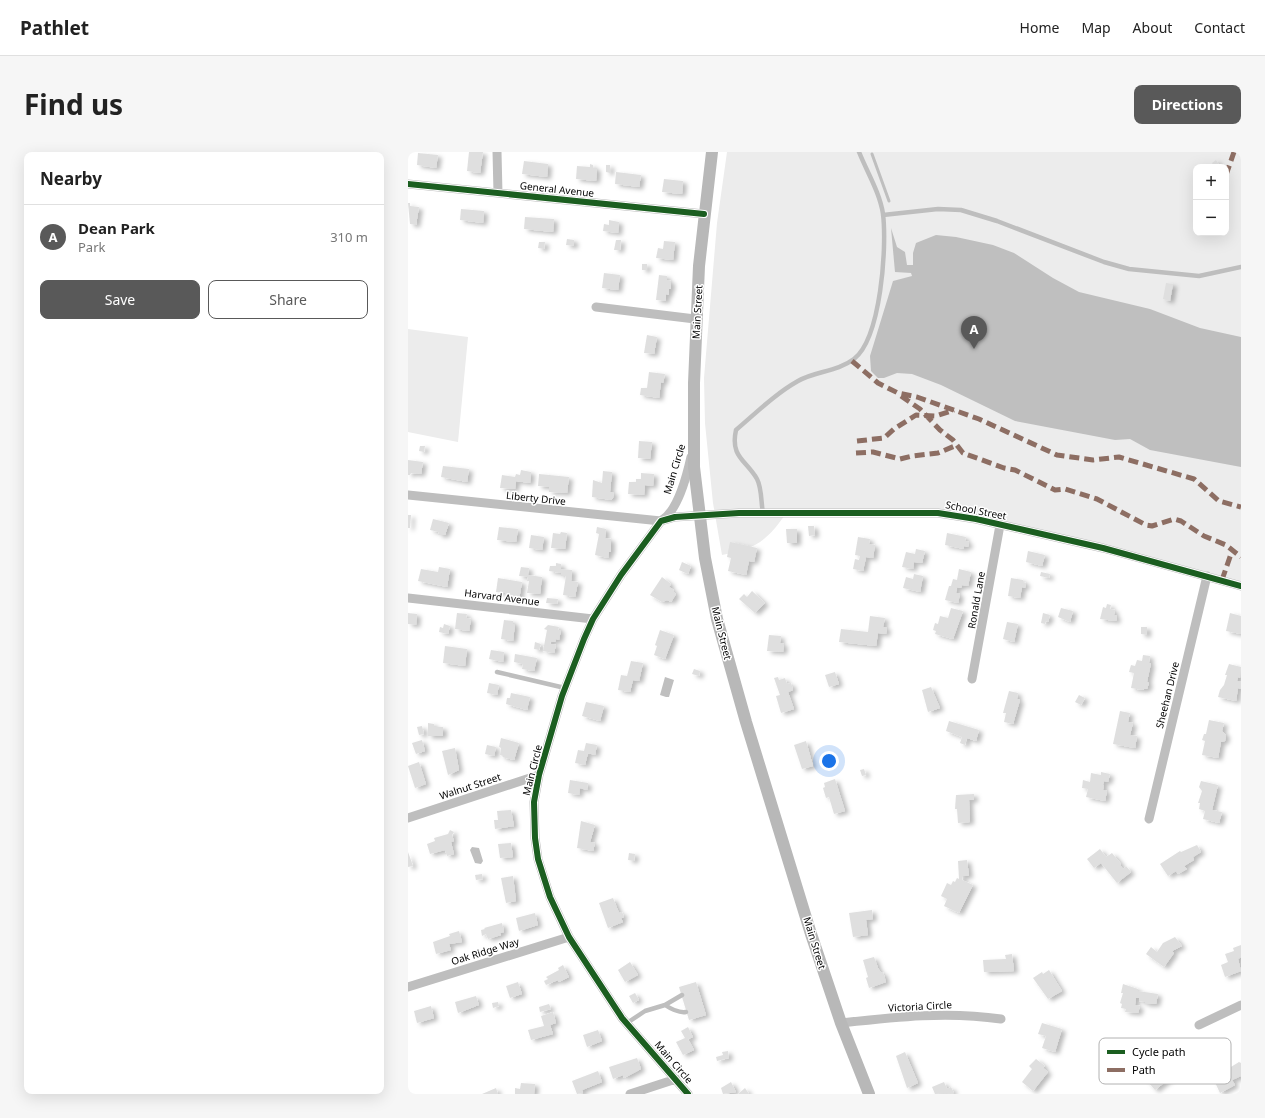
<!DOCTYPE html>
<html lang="en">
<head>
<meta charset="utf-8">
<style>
  body { margin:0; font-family:"Noto Sans",sans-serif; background:#f6f6f6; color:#222 }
  .controls { position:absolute; right:12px; top:12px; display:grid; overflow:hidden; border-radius:8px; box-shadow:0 4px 16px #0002 }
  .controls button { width:36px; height:36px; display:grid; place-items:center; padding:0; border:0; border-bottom:1px solid #e0e0e0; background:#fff; color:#222; font:20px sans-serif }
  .you { position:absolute; left:421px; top:609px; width:14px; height:14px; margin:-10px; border:3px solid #fff; border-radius:50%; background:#1a73e8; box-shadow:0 0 0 6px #1a73e833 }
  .badge { display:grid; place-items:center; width:26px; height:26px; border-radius:50%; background:#595959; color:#fff; font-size:13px; font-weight:700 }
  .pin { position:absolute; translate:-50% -33px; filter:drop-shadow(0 1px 2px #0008) }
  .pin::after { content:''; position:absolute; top:21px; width:14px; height:12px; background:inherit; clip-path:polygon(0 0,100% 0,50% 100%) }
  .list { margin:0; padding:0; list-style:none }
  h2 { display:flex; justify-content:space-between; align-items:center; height:52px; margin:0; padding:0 16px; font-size:17px }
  h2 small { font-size:13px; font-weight:400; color:#767676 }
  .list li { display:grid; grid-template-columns:26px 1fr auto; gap:12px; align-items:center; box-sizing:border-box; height:64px; padding:0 16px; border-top:1px solid #e0e0e0 }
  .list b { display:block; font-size:15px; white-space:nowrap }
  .list p { margin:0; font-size:13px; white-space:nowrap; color:#767676 }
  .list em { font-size:13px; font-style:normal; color:#767676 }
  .actions { display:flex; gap:8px; padding:12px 16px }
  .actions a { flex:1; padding:9px 0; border:1px solid #595959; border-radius:8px; text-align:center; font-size:14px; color:#595959 }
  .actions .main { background:#595959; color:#fff }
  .map { position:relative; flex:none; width:833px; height:942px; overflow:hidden; border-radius:8px }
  header { display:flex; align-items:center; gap:24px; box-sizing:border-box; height:56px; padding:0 20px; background:#fff; border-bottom:1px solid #e0e0e0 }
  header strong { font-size:19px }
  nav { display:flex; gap:22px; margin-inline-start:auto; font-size:14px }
  .intro { display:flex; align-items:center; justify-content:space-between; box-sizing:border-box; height:96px; padding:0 24px }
  h1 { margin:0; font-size:28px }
  .button { padding:10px 18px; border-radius:8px; background:#595959; color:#fff; font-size:14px; font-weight:700 }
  main { display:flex; gap:24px; padding:0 24px }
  aside { flex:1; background:#fff; border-radius:8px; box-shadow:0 4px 16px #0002 }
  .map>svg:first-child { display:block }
</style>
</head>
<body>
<header>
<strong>Pathlet</strong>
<nav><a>Home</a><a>Map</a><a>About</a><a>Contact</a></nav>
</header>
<div class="intro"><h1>Find us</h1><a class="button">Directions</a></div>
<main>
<aside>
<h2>Nearby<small></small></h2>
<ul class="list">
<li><span class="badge">A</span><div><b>Dean Park</b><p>Park</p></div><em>310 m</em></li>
</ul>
<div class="actions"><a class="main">Save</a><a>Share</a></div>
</aside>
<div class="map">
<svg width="833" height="942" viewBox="0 0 833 942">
  <defs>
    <filter id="shadow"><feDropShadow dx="4" dy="2.5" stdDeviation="2" flood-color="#0004"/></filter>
  </defs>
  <rect width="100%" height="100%" fill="#fff"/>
  <!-- green -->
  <path fill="#ececec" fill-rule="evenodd" d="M319 0H833V431L571 364 377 363C357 391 347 396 314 403L305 351 297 271 296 226 309 71ZM788 15H818V81H788Z
    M0 177 60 185 50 290 0 280Z"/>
  <!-- water -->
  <path fill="#bfbfbf" d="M483 76 489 95 497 100 499 113H505V101L508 91 528 83 548 85 585 93 606 101 645 126 671 140 742 157 792 176 833 185V315L742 298 722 287 707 288 607 269 533 233 504 222 489 221 476 226H470L463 219 462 204 485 129 504 124 503 121 487 120Z
    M257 525 266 528 261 545H258L252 543Z
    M64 695 71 696 75 709 73 712 67 711 62 698Z"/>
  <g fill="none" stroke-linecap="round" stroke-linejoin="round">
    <!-- stream -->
    <path stroke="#bfbfbf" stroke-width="3" d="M464 2 481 49"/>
  </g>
  <!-- building -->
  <path fill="#dfdfdf" filter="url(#shadow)" d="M61 0H75L72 21 59 19Z
    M10 1 30 3 28 16 9 13Z
    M808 8 811 13 806 15 804 11Z
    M116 9 140 12 139 25 114 22Z
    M182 12 185 13V16H189L188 29 168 27 169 14 182 15Z
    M198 13H202V21L198 20Z
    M208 20 233 23 231 35 207 32Z
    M256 27 275 29 274 42 254 40Z
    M0 51H2V54L11 55 8 73 2 72Z
    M53 57 76 59 75 71 52 68Z
    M117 65 146 67 145 80 116 77Z
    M201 68 211 70 210 81 195 79 196 72 201 73Z
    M159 87 166 88V94L158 93Z
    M208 88H213L212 98H206Z
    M256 89 267 90 265 108 248 106 250 96 255 97Z
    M131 90H137L136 97 130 96Z
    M234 112H239V118H234Z
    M196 121 212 123 210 138 194 136Z
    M251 123 259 124V128L263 129V137H261V143L258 142V149L248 148Z
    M758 131 765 132 762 149 755 147Z
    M239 183 249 185 246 202 236 201Z
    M241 220 257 222 255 231 253 230 251 246 232 243 233 236H239Z
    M231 289 244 290 242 307 230 306Z
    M12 294H17L16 300 11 299Z
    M0 308 15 310 13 322 3 321 2 323H0Z
    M35 314 61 317 59 330 33 325Z
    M113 318 123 320 122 331 108 329 107 337 92 336 94 323 107 325 108 322 112 323Z
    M195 319 204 320 202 340H206L205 346 203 348 184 345 185 328 194 331Z
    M233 321 246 322 245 334 237 333 236 343 220 342 221 330H228V327H233Z
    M131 322 161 325 159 341 141 340V335L130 334Z
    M0 363H3L2 376H0Z
    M25 367 41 371 37 383H30L31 380 22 378Z
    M400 374H406L407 383 401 384Z
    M91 375 110 377 108 390 89 388Z
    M189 375 198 377 197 386 203 387V400H201L200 406 187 403 191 382 188 381Z
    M378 377H389V391H379Z
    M153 380 159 381 157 397 143 396 145 381 152 382Z
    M539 381 558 385 557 389 561 390 560 395 556 394V397L537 393Z
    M123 383 136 385 134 398 121 396Z
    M450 385 462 387 461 392 467 393 465 406 458 405 455 419 445 417 447 407 451 408 452 404 447 403Z
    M322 390 349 396 346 410 341 409 338 423 320 419 323 406 319 405Z
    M508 397 517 399 514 411 506 410 505 417 494 415 498 400 507 402Z
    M620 399 637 403 634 414 618 410Z
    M274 410 283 414 280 422 271 418Z
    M148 411 153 412V417L164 418 163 429 170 430 167 445 155 443 158 424H153V421L141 419 142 414H148Z
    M31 415 42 417 39 435 10 429 13 417 30 420Z
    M113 415 121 416 120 423 134 425 132 442 119 441 121 429H119L120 425 111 424Z
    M551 417 563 420 560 434 554 433 553 436 549 435 548 441 552 442 550 451 537 448 541 434H543L545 427 549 428Z
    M633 420 642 422 641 426 632 424Z
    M506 422 515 424 512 440 495 436 498 425 505 427Z
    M254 425 263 432 261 435 266 438 265 440 268 442 263 450 259 448 254 450 242 443Z
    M90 426 114 430 111 448 97 446V441L88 440Z
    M603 426 615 428V430L618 431 617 436 614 435 612 446 600 444Z
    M344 439 357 451 347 461 331 447 336 442 339 445Z
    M139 446 150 447 149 452 138 451Z
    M699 452 703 453 702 457 707 458 706 463 709 464 708 469 692 467 695 455 698 456Z
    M543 456 555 459 545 487 527 482 528 479 525 478 527 471 530 472 532 464 540 466Z
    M653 456 665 459 662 470 650 465Z
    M0 461 9 462 8 473 0 472Z
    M49 461 59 462 58 466 63 467 61 479 47 477Z
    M635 461 642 463 640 470 638 469 637 472 633 471Z
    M822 461 833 464V482L818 479Z
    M462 464 477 466 475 475H479L478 482 470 481 468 494 431 490 433 477 460 480Z
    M96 468 105 469V472H107L105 489 93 487Z
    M599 470 610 472 606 490 595 487Z
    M36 472 42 474 40 482 31 480 32 475 35 476Z
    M140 473 151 475 150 478H153L151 488 148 487 147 490 143 489 142 492 148 493 146 501 135 499 139 478 136 477Z
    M733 475H739V483L733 482Z
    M252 478 266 483 257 507 246 503 249 494 247 493Z
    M361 483 373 484 372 491 376 492 375 500 359 499Z
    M127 490 133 492 131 498 126 497Z
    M37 494 59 497 57 514 35 511Z
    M83 498 96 500 95 510 81 507Z
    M107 502 129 506 126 519 114 517 115 512 106 510Z
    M735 503 742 504 741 511H743L739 530 741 531 739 537H736L735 538 723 536 726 521 721 520 723 513 727 514 729 508 734 509Z
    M223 509 235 511 231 529 225 528 222 540 210 538 213 523 219 524Z
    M821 512 833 515 832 526 830 525 829 529 833 530V537L830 536 828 549 810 545 812 538 816 533 819 523H817Z
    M286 517 292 519 291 524 284 522Z
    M427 520 431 532 421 535 417 523Z
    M370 525 371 528 377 526 379 532 383 531 385 538 380 540 386 557 373 561 368 544 372 543 366 526Z
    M81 531 91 533 89 543 79 541Z
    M523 535 532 556 520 560 514 538Z
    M601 539 610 541 609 547 612 548 605 572 596 570 598 561H595Z
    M103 541 122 545 119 558 98 552 99 546H102Z
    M671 543 677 546 673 553 667 550Z
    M178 550 196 554 192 569 174 564Z
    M712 559 722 561 720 570 725 571 722 583 729 584 727 596 705 592Z
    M801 568 816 571 814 579 818 583 817 589 813 590 810 606 794 603 797 589 794 588 796 582H798Z
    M541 569 571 578 568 589 559 586 557 593 552 591 554 585 538 579Z
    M20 571 26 572V575H35V584H20Z
    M14 574 16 582 11 583 9 575Z
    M93 586 111 591 106 608 94 605 95 604 92 603 93 596 91 595Z
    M14 588 17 599 8 602 4 591Z
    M398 589 405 614 394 617 386 593Z
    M178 591 189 593 187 603 180 601 177 613 167 611 170 598 176 599Z
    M79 593 88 595 86 604 77 602Z
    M47 596 51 618 40 623 34 599Z
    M11 610 18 632 7 636 0 614Z
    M456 617 458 623 454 624 452 618Z
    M693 620 702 622 700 630 696 629 695 633H696L695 638 699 639 697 649 678 645 680 637 674 636 675 628 682 630 683 621 693 623Z
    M427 627 437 659 426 662 421 645 418 646 415 636 417 635 416 631Z
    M162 628 180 631 179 638 172 636 171 643 160 641Z
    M793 629 810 633 804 658 814 660 811 671 795 667 797 659 791 657 792 651H790L794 639 791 635Z
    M566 642V648H561L562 670 550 671 549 657H547L548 643Z
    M103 658 106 674 87 677 86 668H90L89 659Z
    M173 669 187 673 182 690 187 691 185 699 169 696Z
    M42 678 46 680 44 683 46 689 43 690 46 702 39 704 37 698 22 702 19 692 27 689 26 686 40 682Z
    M103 691 105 705 92 706 90 692Z
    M789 693 793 700 785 705 786 708 776 714 779 717 770 722 768 719 760 724 752 712 772 699 773 700Z
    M692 697 698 705 704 701 713 712 712 713 715 717 718 714 723 720 709 731 693 711 686 716 679 707Z
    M0 700 5 714 0 715Z
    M221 701 227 702 226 709 220 708Z
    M559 708 561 724H555L554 728 565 733 551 761 536 754 539 747 533 744 539 731 543 733 545 729 547 730 549 726 551 727 550 709Z
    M74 722 75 727 68 728 67 723Z
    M105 724 108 749 98 751 93 726Z
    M205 746 211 761 214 760 216 765 213 766 215 770 200 776 191 751Z
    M464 758 465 767 458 768 460 783 445 785 441 761Z
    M127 761 130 773 111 779 108 766Z
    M94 771 96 780 92 781 93 783 80 787 78 782 74 784 73 778 77 777 76 776Z
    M51 779 54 790 41 792 43 798 28 802 25 790 42 784 41 782Z
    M767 785 774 794 764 799 766 801 756 815 738 802 743 795 749 800 755 791Z
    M833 793V805L830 807 833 819 817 825 813 813 820 810 817 802 826 799 825 796Z
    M604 802 606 819 576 820 575 808 598 807 597 803Z
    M466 805 470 816 473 821 475 820 478 830 461 836 458 826 460 825 455 808Z
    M222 810 230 823 217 830 210 818Z
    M155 813 161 825 151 830 150 828 138 833 136 829 140 827 138 825 151 818 150 816Z
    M641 818 654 839 640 847 625 826 634 820 635 822Z
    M110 830 114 842 102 846 98 834Z
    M288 830 298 863 281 868 271 835Z
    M715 832 730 837V839L750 842 748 852H737V850L731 849V846H728L727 853 732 854 730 861 717 860 718 857 713 856 714 852 712 851 715 841H713Z
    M227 841 231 848 225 851 221 844Z
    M68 844 71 853 50 861 47 850Z
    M90 850 91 854 85 856 84 851Z
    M141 852 143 857 132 860 131 855Z
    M23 854 26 866 9 871 6 859Z
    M145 860 148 871 142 873 145 882 123 888 120 878 136 874 133 864Z
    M634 871 654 877 647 900 634 896 638 884 630 882Z
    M280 875 285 885 280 887 286 898 275 903 268 890 277 886 273 879Z
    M190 878 194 889 179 895 175 883Z
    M749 895 757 904 751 910 755 915 757 913 766 923 747 938 734 923 737 921 727 911 734 905 735 907Z
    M320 899 321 906 309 909 308 905 315 903 314 900Z
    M497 900 510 931 499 936 488 904Z
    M229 906 233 917 216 926 215 923 205 927 201 915Z
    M628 907 637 914 635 916 640 920 625 939 614 930 624 917 621 914Z
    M831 910 833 911V924L824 928 827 933 812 941 805 926Z
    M190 919 194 930 174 938 175 941 169 942 164 929Z
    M323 930 328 940 315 942 313 936Z
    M536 930 539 937 543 935 546 941 527 942 524 935Z
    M113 931 127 932 126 942H107V936L112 937Z
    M88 936 90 942H74Z
    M337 936 341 942H330Z"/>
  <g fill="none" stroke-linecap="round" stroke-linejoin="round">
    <!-- lane -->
    <path stroke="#bebebe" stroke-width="4.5" d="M475 63 530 57 553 58 589 69 696 110 721 117 791 124 833 115
      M355 361C353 352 354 336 349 327 338 308 322 305 328 278 348 261 367 242 390 229 407 219 429 220 446 207 473 186 479 95 475 62 472 41 459 20 451 0
      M89 520 157 536
      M257 853C263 857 271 861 278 860
      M219 871 237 859 257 853 274 843"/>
    <!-- street -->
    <path stroke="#bebebe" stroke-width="9" d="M89 0 90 41
      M0 32 296 62
      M188 155 287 167
      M0 343 253 369C270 359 279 323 283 305
      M0 446 185 467
      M564 527 592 373
      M0 666 131 623
      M741 667 799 424
      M0 835 161 785
      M433 871C487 865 539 859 593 867
      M791 873 833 853
      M222 942 268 927
      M280 942 214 866 161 785 142 745 130 707 127 686 126 650 131 623 154 544 176 487 185 467 213 423 253 369 267 365 331 361H530L568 367 695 396 833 434"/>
    <!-- secondary -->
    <path stroke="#b8b8b8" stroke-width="12" d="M304 0 291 114 286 231V315L297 406 309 467 338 570 403 782 433 871 461 942"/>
    <!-- quiet -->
    <path stroke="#8d6e63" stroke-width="5" stroke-dasharray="10 5" stroke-linecap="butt" d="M818 23 826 0
      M444 209 470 231 490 241 509 245 571 267 649 303 685 308 711 305 786 327 811 349 833 355
      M493 244 512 257 532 278 545 288 555 301 596 316 607 318 647 338 657 337 689 347 738 373 744 374 766 367 773 369 796 384 818 393 833 405
      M449 289 476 286 486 277 508 263 528 264 546 258
      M448 301 465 300 492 307 504 304 530 301 549 293
      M814 428 824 399"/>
    <!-- cycleway casing -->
    <g stroke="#fff" stroke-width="8">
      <path id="cycleway" d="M0 32 296 62
        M280 942 214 866 161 785 142 745 130 707 127 686 126 650 131 623 154 544 176 487 185 467 213 423 253 369 267 365 331 361H530L568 367 695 396 833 434"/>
    </g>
    <!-- cycleway -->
    <use href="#cycleway" stroke="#1b5e20" stroke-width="6"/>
  </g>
  <g text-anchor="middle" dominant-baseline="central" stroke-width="3" stroke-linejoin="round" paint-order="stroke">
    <!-- street labels -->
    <g font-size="10" fill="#000" stroke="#fff">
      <text transform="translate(149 37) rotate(6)">General Avenue</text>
      <text transform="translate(289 160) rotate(-87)">Main Street</text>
      <text transform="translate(266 317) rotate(-73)">Main Circle</text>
      <text transform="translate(128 346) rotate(6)">Liberty Drive</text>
      <text transform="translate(568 358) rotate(11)">School Street</text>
      <text transform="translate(94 445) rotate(7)">Harvard Avenue</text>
      <text transform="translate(568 448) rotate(-80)">Ronald Lane</text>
      <text transform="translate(314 481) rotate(76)">Main Street</text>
      <text transform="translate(759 543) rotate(-76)">Sheehan Drive</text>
      <text transform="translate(124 618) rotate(-76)">Main Circle</text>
      <text transform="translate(62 634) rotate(-18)">Walnut Street</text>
      <text transform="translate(407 791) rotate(73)">Main Street</text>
      <text transform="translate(77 799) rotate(-17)">Oak Ridge Way</text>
      <text transform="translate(512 854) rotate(-3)">Victoria Circle</text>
      <text transform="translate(266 910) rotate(49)">Main Circle</text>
    </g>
  </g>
  <!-- legend -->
  <rect x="691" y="886" width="132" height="46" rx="6" fill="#fff" stroke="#b2b2b2" stroke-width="1"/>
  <rect x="699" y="898" width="18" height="4" fill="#1b5e20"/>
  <rect x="699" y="916" width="18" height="4" fill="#8d6e63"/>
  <g font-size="11" fill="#000">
    <text x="724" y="904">Cycle path</text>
    <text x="724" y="922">Path</text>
  </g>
</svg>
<div class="controls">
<button>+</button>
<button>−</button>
</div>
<div class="you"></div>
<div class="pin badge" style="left:566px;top:197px">A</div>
</div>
</main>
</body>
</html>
